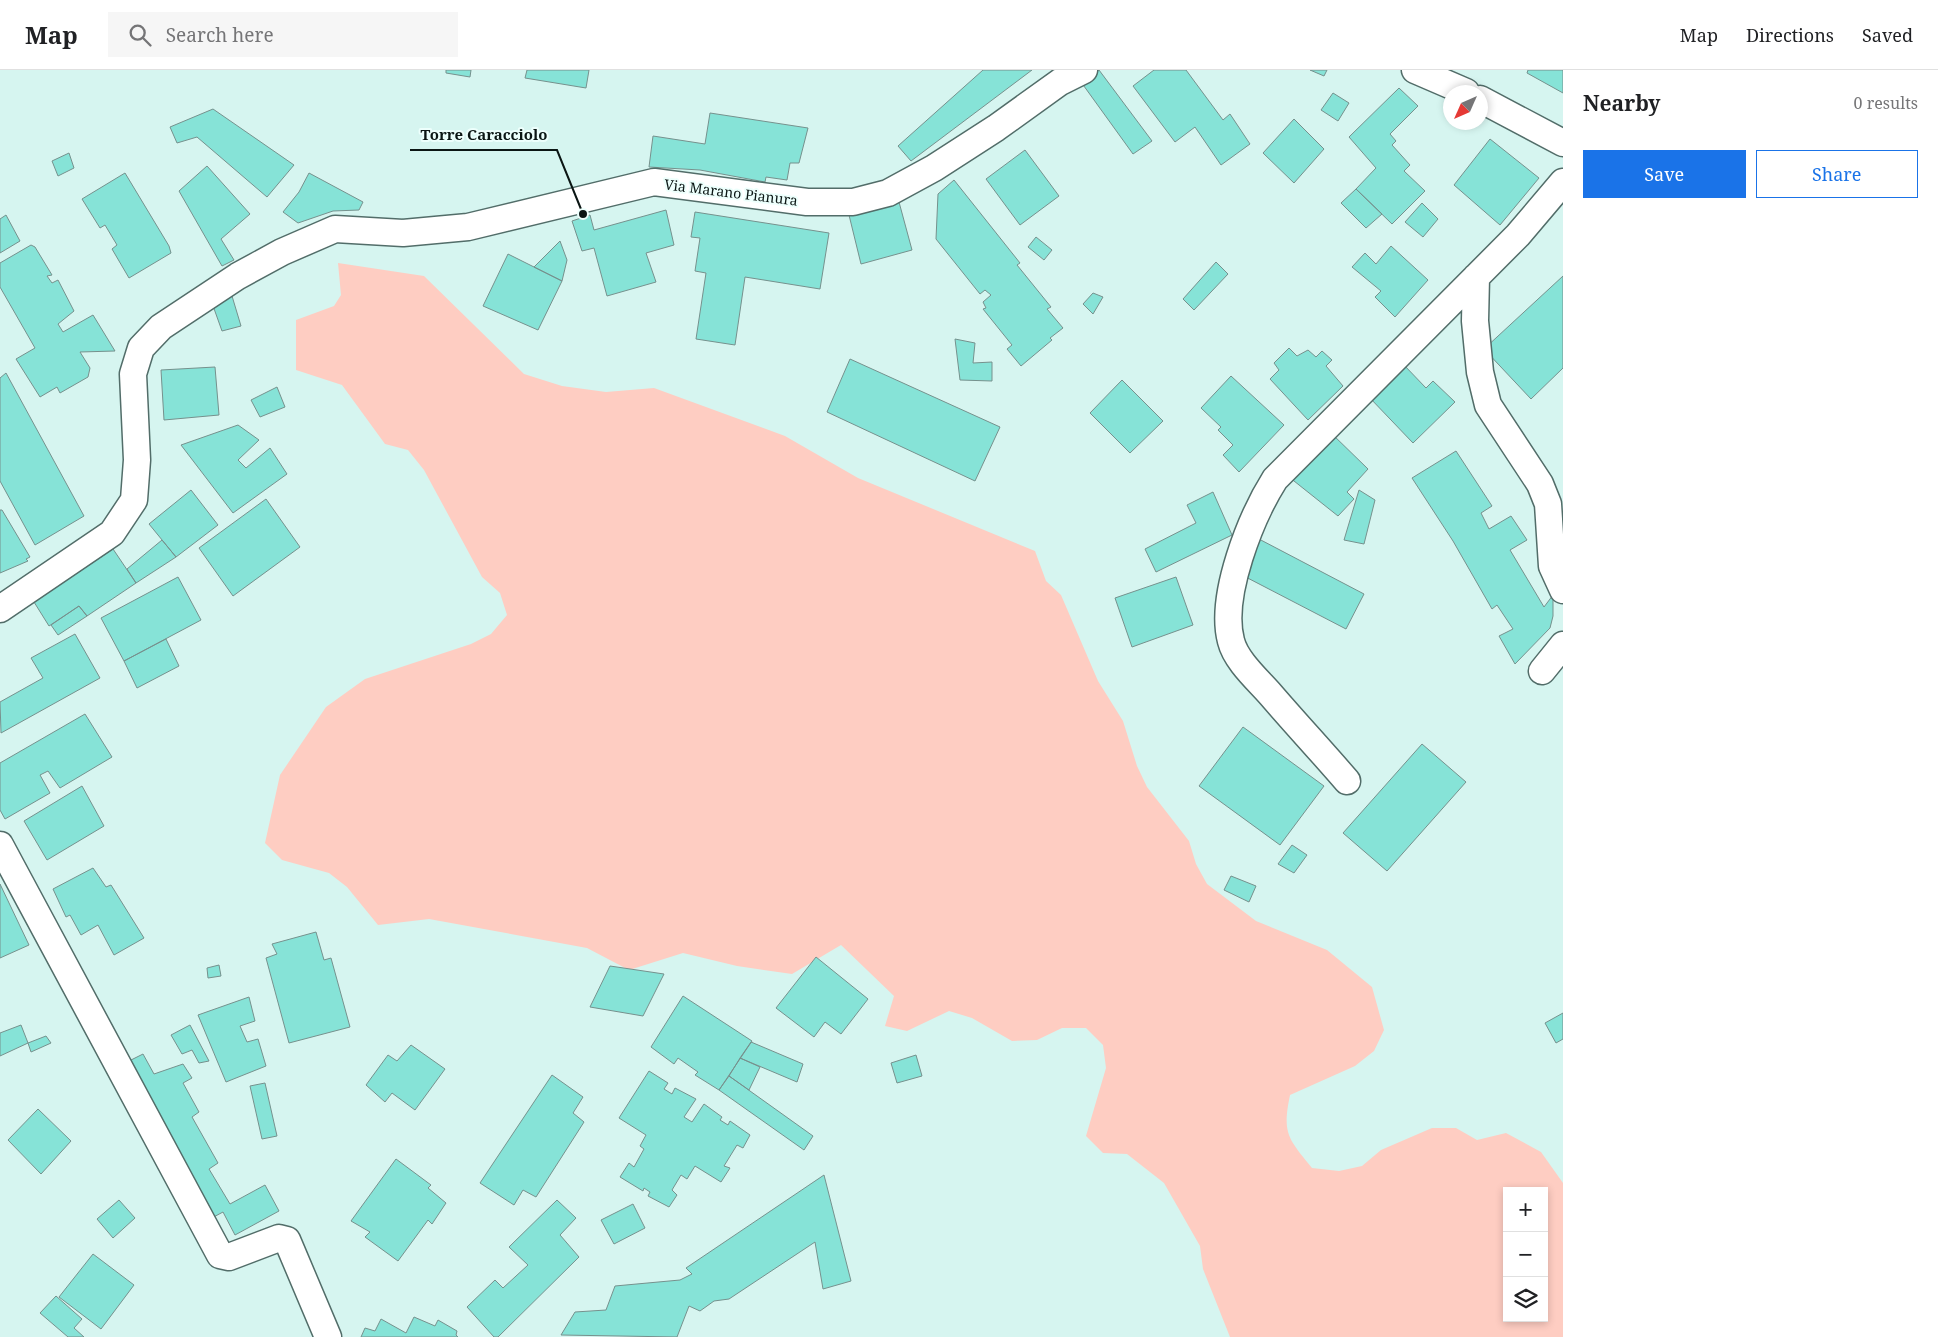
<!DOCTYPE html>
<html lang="en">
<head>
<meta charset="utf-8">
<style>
  body { margin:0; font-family:"Noto Serif",serif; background:#f6f6f6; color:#202124 }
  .controls { position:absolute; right:15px; bottom:15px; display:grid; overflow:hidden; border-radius:0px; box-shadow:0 2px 8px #0003 }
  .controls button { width:45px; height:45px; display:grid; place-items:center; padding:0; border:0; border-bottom:1px solid #e0e0e0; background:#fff; color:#202124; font:25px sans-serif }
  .compass { position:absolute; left:1443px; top:15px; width:45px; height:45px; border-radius:50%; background:#fff; box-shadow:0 2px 8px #0003; rotate:225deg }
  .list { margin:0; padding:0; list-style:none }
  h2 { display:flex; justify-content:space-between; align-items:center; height:65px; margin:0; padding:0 20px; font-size:21px }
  h2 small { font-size:16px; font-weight:400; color:#757577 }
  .actions { display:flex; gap:10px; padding:15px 20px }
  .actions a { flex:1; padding:11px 0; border:1px solid #1a73e8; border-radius:0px; text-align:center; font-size:18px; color:#1a73e8 }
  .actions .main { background:#1a73e8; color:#fff }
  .icon { flex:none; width:28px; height:28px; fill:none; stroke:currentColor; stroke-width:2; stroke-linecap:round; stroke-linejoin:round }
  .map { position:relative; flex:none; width:1563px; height:1267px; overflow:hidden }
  header { display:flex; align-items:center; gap:30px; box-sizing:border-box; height:70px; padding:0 25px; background:#fff; border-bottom:1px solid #e0e0e0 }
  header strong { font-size:24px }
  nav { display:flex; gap:28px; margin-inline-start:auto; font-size:18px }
  .search { width:350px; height:45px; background:#f6f6f6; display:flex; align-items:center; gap:12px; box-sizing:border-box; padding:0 18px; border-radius:0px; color:#757577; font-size:19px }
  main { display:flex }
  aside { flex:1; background:#fff }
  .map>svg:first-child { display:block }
</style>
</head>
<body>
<header>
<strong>Map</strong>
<div class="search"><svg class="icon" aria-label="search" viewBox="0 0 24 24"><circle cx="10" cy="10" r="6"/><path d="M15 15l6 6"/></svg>Search here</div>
<nav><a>Map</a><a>Directions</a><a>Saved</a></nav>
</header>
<main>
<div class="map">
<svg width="1563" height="1267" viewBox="0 0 1563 1267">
  <rect width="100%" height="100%" fill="#d6f5f0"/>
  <!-- green -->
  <path fill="#fecdc2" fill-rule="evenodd" d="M338 193 424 206 524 304 562 316 606 322 654 318 785 366 858 408 1035 481 1046 511 1061 525 1098 611 1123 651 1137 696 1147 717 1189 771 1196 794 1207 814 1256 851 1327 880 1372 917 1384 960 1374 981 1355 996 1290 1025C1282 1064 1288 1068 1312 1098L1339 1101 1362 1096 1381 1080 1432 1058H1456L1477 1070 1506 1063 1541 1082 1563 1113V1267H1230L1203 1199 1200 1176 1164 1113 1127 1084 1103 1083 1086 1066 1106 998 1103 975 1086 958H1062L1037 970 1012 971 972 948 949 941 907 961 885 956 894 926 841 875 792 904 737 896 683 883 629 900 587 878 429 849 378 855 347 817 329 803 282 790 265 773 280 705 326 637 365 609 471 574 491 564 507 545 500 523 482 507 424 400 408 380 385 374 342 315 296 300V250L334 236 341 225ZM1507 1121H1544V1248H1507Z"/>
  <!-- building -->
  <path fill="#86e3d7" stroke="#76918d" d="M446 0H471L470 7 446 3Z
    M527 0H589L586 18 525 8Z
    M983 0H1032L911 91 898 76Z
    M1099 0 1152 71 1133 84 1081 12Z
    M1154 0H1186L1223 50 1230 44 1250 74 1221 95 1195 57 1175 72 1133 16Z
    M1310 0H1327L1324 6Z
    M1528 0H1563V23L1527 3Z
    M1399 18 1418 36 1390 64 1396 71 1392 75 1410 95 1404 101 1425 121 1392 154 1356 119 1376 98 1349 67Z
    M1333 23 1349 33 1338 51 1321 40Z
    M213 39 294 95 267 127 197 67 177 73 170 57Z
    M710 43 808 58 799 93H790L787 110 766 107 765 112 700 100 649 97 653 66 705 74Z
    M1294 49 1324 79 1294 113 1263 83Z
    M1490 69 1539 108 1500 155 1454 115Z
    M1025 80 1059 126 1020 155 986 109Z
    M69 83 74 98 58 106 52 91Z
    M207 96 250 144 221 169 234 190 222 196 179 121Z
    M125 103 169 176 171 183 129 208 112 179 117 175 105 155 100 158 82 129Z
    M309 103 363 132 359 140 333 141 298 153 283 142 299 122Z
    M954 110 1020 193 1017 195 1051 237 1047 239 1063 258 1050 268 1052 270 1021 296 1007 279 1012 275 983 239 986 238 983 232 991 225 985 220 980 224 936 169 938 124Z
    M1356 119 1382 144 1366 158 1341 133Z
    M899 132 912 180 861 194 849 145Z
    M1422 133 1438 149 1423 167 1405 152Z
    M666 140 674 175 646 183 656 212 607 226 594 178 582 181 572 151 590 145 594 160Z
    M695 142 829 163 820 219 745 207 735 275 696 269 706 203 695 201 700 168 691 167Z
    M6 145 20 171 0 183V149Z
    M1036 167 1052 180 1044 190 1028 177Z
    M560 171 567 190 562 211 534 197Z
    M31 175 35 177 52 205 47 206 52 213 58 210 74 241 58 254 63 262 93 245 115 281 80 282 90 298 88 307 60 323 57 317 40 327 16 289 35 278 0 217V193Z
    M1391 176 1428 210 1395 247 1375 227 1381 221 1352 197 1365 183 1376 194Z
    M508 184 562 211 538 260 483 236Z
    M1216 192 1228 204 1194 240 1183 229Z
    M1563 206V298L1531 329 1484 279Z
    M1093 223 1103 227 1093 244 1083 234Z
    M232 226 241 256 222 261 212 233Z
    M955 269 975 273 973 293 992 292V311L960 310Z
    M1289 278 1297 286 1308 280 1316 287 1322 281 1332 290 1326 296 1343 316 1308 350 1270 309 1279 300 1274 293Z
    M850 289 1000 357 975 411 827 342Z
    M1403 294 1426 318 1433 311 1455 332 1413 373 1369 327Z
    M215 297 219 345 164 350 161 300Z
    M6 303 84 446 35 475 0 411V308Z
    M1231 306 1284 355 1239 402 1223 385 1233 375 1218 360 1221 357 1201 338Z
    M1122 310 1163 351 1130 383 1090 343Z
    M277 317 285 337 260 347 251 330Z
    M238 355 259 370 238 390 246 398 270 378 287 404 233 443 181 375Z
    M1330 362 1368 399 1347 422 1354 429 1338 446 1289 407Z
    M1456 381 1492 436 1481 443 1489 459 1511 446 1527 470 1510 480 1544 537 1553 525V546L1550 558 1515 594 1499 566 1513 559 1497 535 1492 539 1453 471 1412 408Z
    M191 420 218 455 176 487 149 454Z
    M1359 420 1375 430 1364 474 1344 470Z
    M1213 422 1232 465 1156 502 1145 479 1196 453 1187 435Z
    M266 429 300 477 233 526 199 478Z
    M0 440H2L30 487 26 489 28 491 0 503Z
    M1257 468 1364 524 1346 559 1238 503Z
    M162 470 176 487 136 513 127 499Z
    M113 479 136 513 87 546 79 536 49 556 34 532Z
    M178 507 201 550 124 591 101 548Z
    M1176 507 1193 555 1132 577 1115 528Z
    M79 536 87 546 58 565 51 555Z
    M75 564 100 608 1 663 0 632 43 608 31 588Z
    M166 569 179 596 137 618 124 591Z
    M85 644 112 687 60 718 48 701 40 705 50 723 5 749 0 740V693Z
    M1243 657 1324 716 1280 775 1199 716Z
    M1422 674 1466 712 1387 801 1343 763Z
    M82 716 104 756 47 790 24 751Z
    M1292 775 1307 785 1294 803 1278 794Z
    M93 798 106 817 111 815 144 868 114 885 98 855 81 865 70 845 66 847 53 819Z
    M1231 806 1256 816 1249 832 1224 820Z
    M0 814 29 875 0 888Z
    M316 862 324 890 331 888 350 957 289 973 266 888 277 884 272 874Z
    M816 887 868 929 841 964 825 952 814 967 776 938Z
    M219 895 221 906 208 908 207 898Z
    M610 896 664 904 643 946 590 937Z
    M683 926 752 971 719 1020 695 1005 698 1002 678 988 674 994 651 977Z
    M249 927 255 951 240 956 247 972 258 969 266 996 226 1012 198 945Z
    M1563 943V969L1556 973 1545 953Z
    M21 955 28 973 0 986V963Z
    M190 955 209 991 199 993 192 980 182 984 171 965Z
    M46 966 51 973 31 982 28 973Z
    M751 972 803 994 797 1012 740 988Z
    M411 975 445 999 415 1040 392 1023 385 1032 366 1015 388 985 397 991Z
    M143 984 154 1004 183 994 192 1008 183 1013 199 1042 192 1047 218 1093 209 1099 230 1134 265 1115 279 1141 235 1165 223 1142 208 1150 123 994Z
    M916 985 922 1006 897 1013 891 993Z
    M740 988 760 997 749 1020 729 1006Z
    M649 1001 668 1013 664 1019 672 1024 675 1018 696 1029 684 1047 692 1052 704 1034 722 1047 720 1050 728 1055 730 1051 750 1065 743 1078 737 1075 724 1096 730 1098 721 1112 695 1096 687 1109 681 1105 672 1120 677 1125 669 1137 648 1126 650 1122 644 1118 643 1121 620 1107 629 1093 634 1097 644 1079 640 1076 646 1065 619 1048Z
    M552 1005 583 1027 573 1043 584 1052 536 1127 523 1120 514 1135 480 1113Z
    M729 1006 813 1066 804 1080 719 1020Z
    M265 1013 277 1066 262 1069 250 1016Z
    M38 1039 71 1071 41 1104 8 1070Z
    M396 1089 431 1115 428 1118 446 1133 432 1154 428 1150 398 1191 365 1167 370 1162 351 1151Z
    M824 1105 851 1211 823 1219 815 1172 729 1229 714 1231 700 1241 689 1236 677 1267 561 1265 575 1242 606 1240 615 1216 680 1210 692 1204 686 1198Z
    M119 1130 135 1148 113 1168 97 1149Z
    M557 1130 576 1148 560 1165 579 1187 498 1267H494L467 1237 495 1210 503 1218 528 1195 509 1177Z
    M633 1134 645 1158 614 1174 601 1150Z
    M93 1184 134 1215 101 1259 59 1227Z
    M56 1226 82 1249 74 1258 84 1267H68L40 1243Z
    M414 1247 435 1256 438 1250 457 1261 456 1265 458 1267H361L365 1258 375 1261 381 1249 406 1263Z"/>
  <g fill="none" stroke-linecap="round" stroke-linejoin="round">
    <!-- minor casing -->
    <g stroke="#526d69" stroke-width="29">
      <path id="minor" d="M1415 0 1466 22
        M1480 29 1563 73
        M1476 207 1475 251 1480 302 1488 335 1540 414 1548 434 1552 496 1563 520
        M0 539 112 463 134 430 137 390 133 304 141 278 161 257 238 206 282 182 335 159 403 163 468 157 654 112 807 132H853L888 123 934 98 996 58 1060 12 1084 0
        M1542 601 1563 575
        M1347 711C1322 682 1296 654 1271 625 1258 610 1236 591 1231 571 1219 526 1251 447 1275 409L1518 165 1563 112
        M0 775 220 1185 229 1187 279 1168 287 1170 328 1267"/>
    </g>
    <!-- minor -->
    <use href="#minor" stroke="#fff" stroke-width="26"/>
  </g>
  <g text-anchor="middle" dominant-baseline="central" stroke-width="4" stroke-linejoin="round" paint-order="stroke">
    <!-- street labels -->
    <g font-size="14" fill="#0b1614" stroke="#edfffc">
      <text transform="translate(731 122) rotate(7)">Via Marano Pianura</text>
    </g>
  </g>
  <!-- callouts -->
  <path fill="none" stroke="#0b1614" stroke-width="2" d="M583 144L557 80H410"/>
  <circle fill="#0b1614" stroke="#edfffc" stroke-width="2" cx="583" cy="144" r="5"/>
  <g font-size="15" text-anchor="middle" font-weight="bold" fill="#0b1614" stroke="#edfffc" stroke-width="4" stroke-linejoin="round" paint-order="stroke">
    <text x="484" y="70">Torre Caracciolo</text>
  </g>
</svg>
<div class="controls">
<button>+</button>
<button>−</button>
<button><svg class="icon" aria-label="layers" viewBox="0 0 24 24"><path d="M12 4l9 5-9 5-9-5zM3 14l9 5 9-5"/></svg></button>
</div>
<svg class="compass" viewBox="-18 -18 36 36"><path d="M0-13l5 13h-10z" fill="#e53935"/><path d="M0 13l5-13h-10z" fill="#757577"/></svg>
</div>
<aside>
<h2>Nearby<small>0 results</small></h2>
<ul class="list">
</ul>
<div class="actions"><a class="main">Save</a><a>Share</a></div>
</aside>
</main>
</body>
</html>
